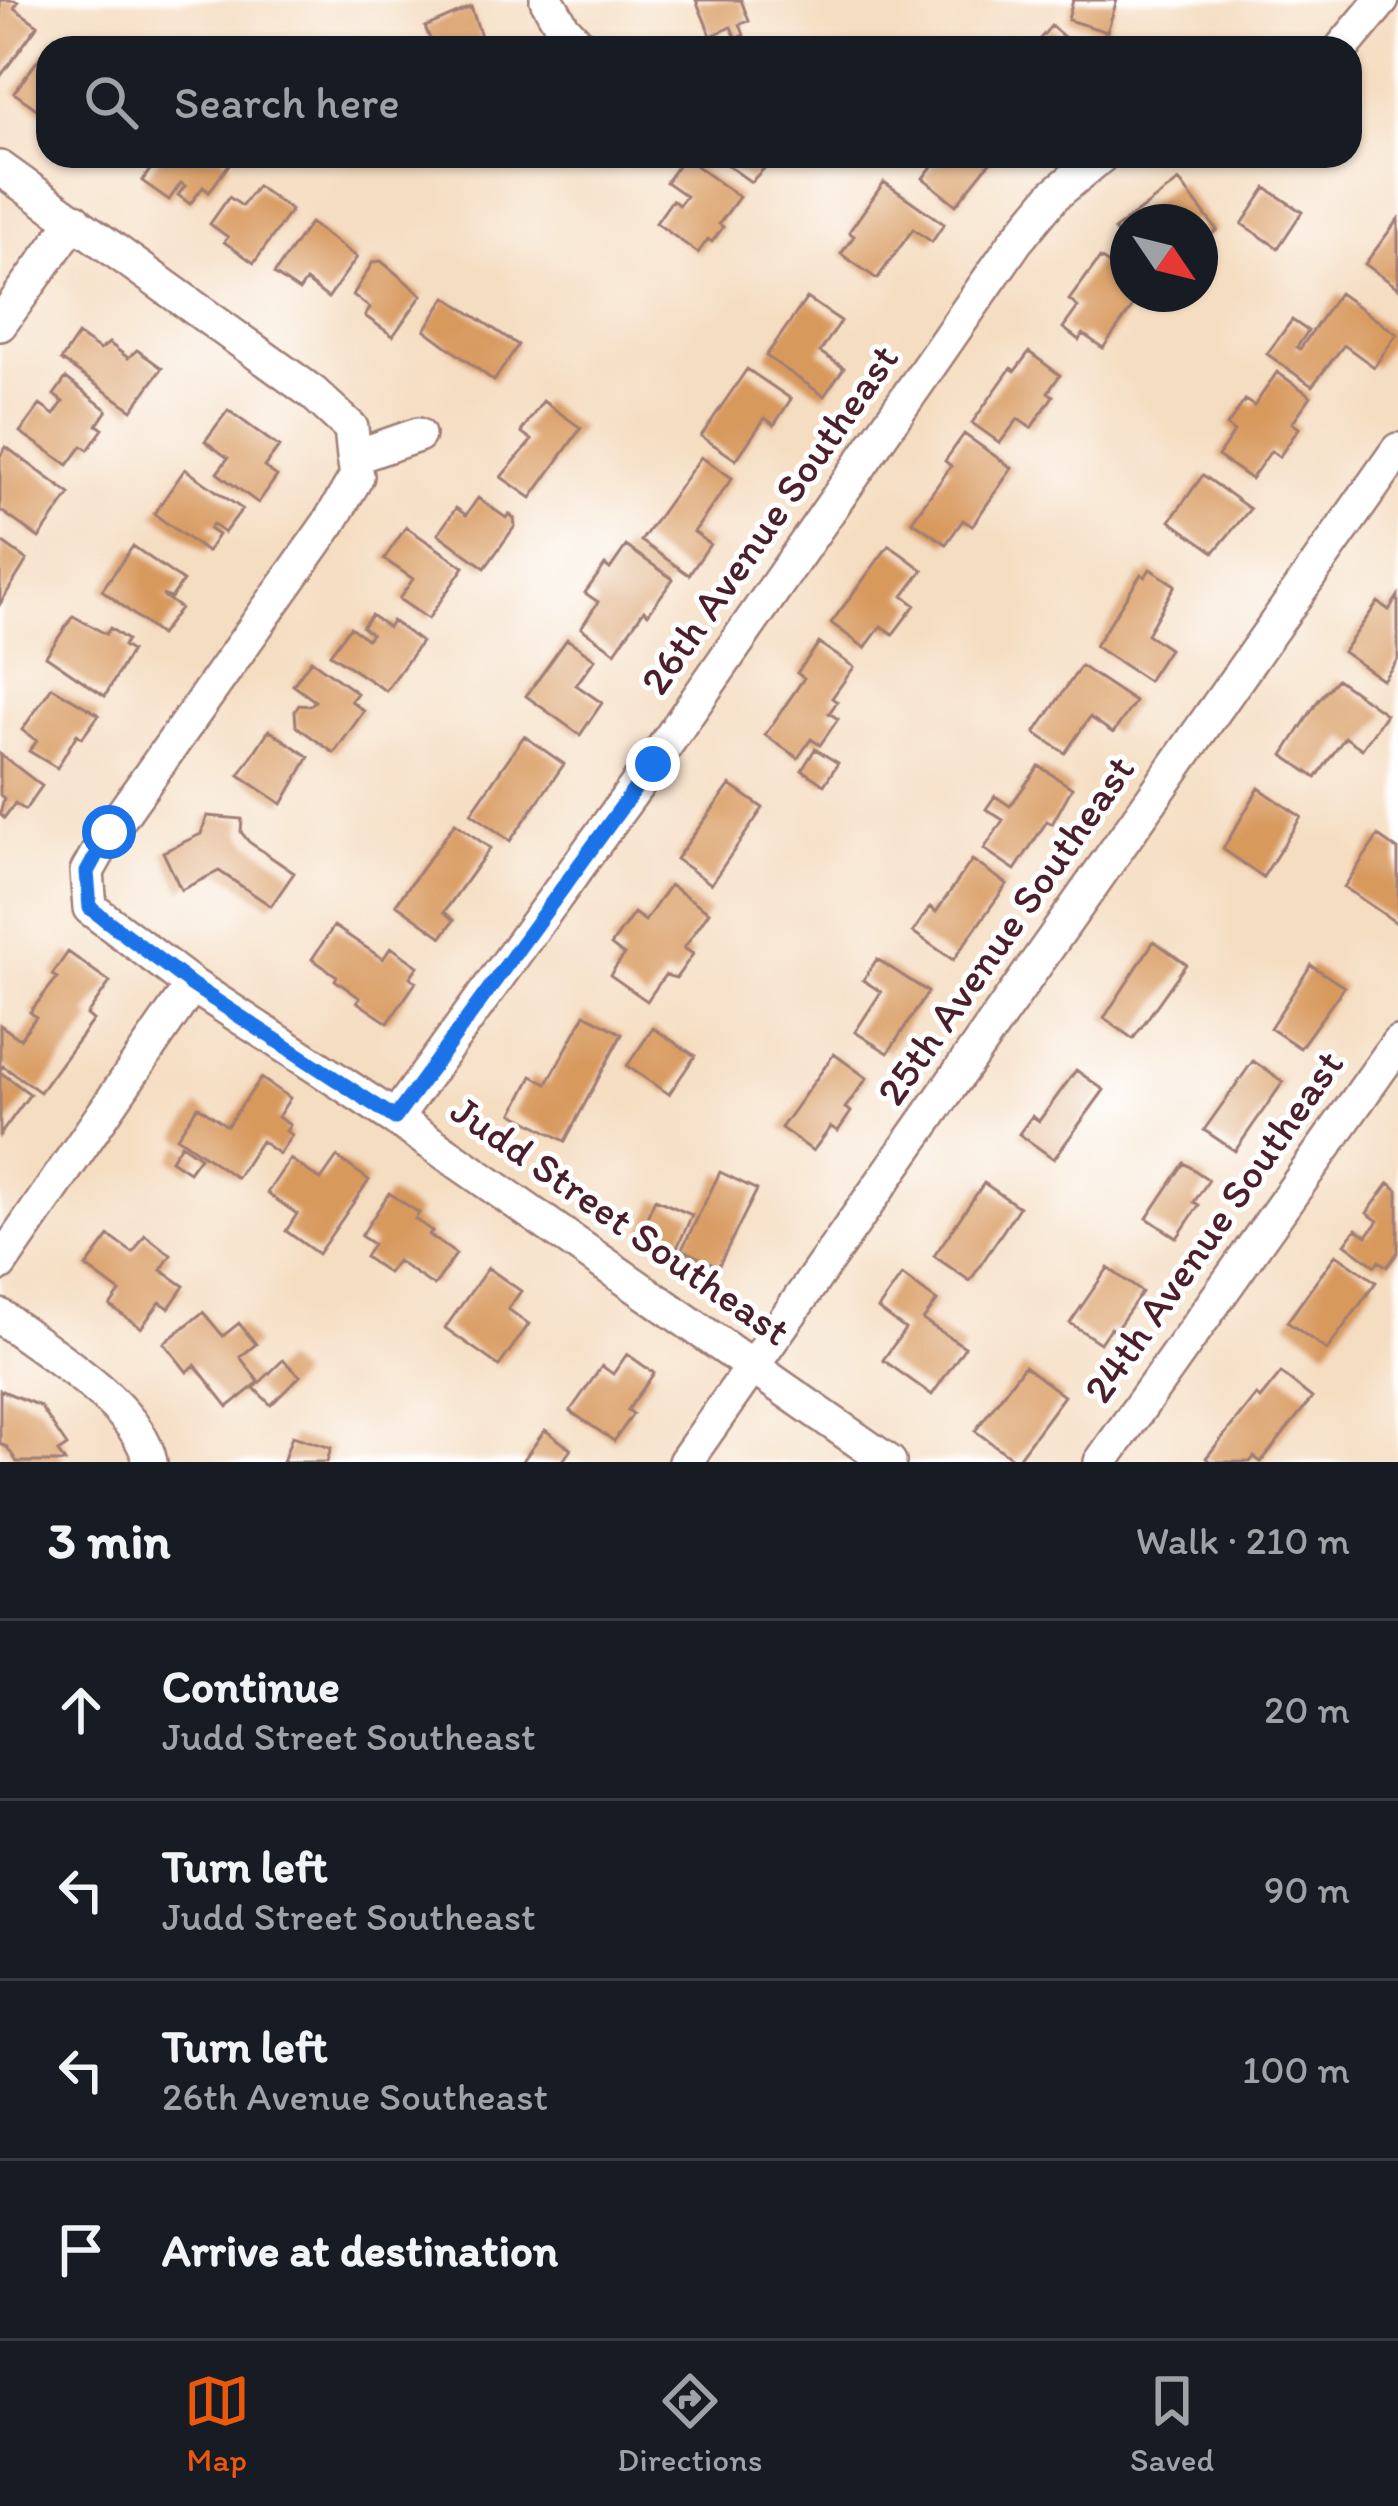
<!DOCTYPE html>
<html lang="en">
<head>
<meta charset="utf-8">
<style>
  body { margin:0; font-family:Itim,sans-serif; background:#20242c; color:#f1f3f6 }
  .compass { position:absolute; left:1110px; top:204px; width:108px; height:108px; border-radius:50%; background:#171b24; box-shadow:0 3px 9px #0004; rotate:125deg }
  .stop { position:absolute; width:36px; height:36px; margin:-27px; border:9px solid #1a73e8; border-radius:50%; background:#fff }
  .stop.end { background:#1a73e8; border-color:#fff; box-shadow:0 3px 12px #0008 }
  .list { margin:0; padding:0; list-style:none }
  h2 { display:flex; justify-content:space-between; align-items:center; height:156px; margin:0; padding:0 48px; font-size:51px }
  h2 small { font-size:39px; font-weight:400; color:#9ea1a6 }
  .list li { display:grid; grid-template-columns:78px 1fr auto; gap:36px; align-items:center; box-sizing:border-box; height:180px; padding:0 48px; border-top:3px solid #363941 }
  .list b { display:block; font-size:45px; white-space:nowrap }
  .list p { margin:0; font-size:39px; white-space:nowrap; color:#9ea1a6 }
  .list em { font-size:39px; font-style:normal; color:#9ea1a6 }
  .icon { flex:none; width:66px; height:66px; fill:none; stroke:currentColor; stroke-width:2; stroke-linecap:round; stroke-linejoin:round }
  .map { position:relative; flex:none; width:1398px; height:1462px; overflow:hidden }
  .search { position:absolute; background:#171b24; box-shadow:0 3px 9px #0004; left:36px; right:36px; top:36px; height:132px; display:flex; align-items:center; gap:30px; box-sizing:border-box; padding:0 42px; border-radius:36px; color:#9ea1a6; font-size:45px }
  .sheet { height:876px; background:#171b24 }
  nav { display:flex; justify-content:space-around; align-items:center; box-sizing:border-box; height:168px; border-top:3px solid #363941; background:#171b24; font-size:33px; color:#9ea1a6 }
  nav a { display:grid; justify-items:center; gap:6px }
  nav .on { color:#ea580c }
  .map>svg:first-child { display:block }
</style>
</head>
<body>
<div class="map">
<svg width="1398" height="1462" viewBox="0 0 1398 1462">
  <rect width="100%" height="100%" fill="#fff"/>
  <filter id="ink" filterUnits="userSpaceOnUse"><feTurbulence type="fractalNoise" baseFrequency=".00833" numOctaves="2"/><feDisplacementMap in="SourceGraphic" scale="24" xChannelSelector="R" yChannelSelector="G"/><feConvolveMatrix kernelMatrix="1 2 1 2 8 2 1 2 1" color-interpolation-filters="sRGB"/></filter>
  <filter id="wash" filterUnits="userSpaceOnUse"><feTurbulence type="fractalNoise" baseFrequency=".004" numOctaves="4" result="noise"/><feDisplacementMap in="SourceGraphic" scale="48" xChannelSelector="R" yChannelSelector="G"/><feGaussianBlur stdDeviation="2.7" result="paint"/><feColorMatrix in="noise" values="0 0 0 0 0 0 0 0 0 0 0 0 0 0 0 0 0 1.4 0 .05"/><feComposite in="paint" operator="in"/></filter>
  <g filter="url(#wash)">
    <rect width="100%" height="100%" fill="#f5ddc1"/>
    <g id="blocks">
      <!-- building -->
      <path fill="#d8995d" d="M0 0H14L18 2 14 8 38 25 0 77Z
        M696 0H741L749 21 740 24 744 35 736 38 731 27 711 36Z
        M1073 0H1117L1107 32 1068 20Z
        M471 7 485 48H434L425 27Z
        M1051 26 1077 48H1032Z
        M55 36 71 48H48V117L14 93Z
        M160 156H221L230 163 209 192 203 187 190 204 178 195 185 186 181 183 169 200 142 181Z
        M714 156H786L781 163 774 158 751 182Z
        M940 156H995L956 205 923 178Z
        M684 157 739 197 719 224 723 227 712 242 708 239 698 253 656 223 672 200 679 205 686 196 666 182Z
        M1179 181 1217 230 1200 243V222H1128V248L1114 230Z
        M884 182 944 224 932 242 913 229 877 279 841 254 854 236 849 232Z
        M257 186 291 210 254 263 224 242 228 237 210 224 229 197 242 206Z
        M1266 188 1302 212 1278 248 1242 224Z
        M1398 219V288L1365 264Z
        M310 223 357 257 328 298 306 281 299 291 274 274Z
        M1100 258 1128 277 1120 291 1136 302 1103 348 1083 334 1079 340 1063 328 1078 307 1069 300Z
        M381 261 422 295 393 336 365 316 370 308 353 295 373 262Z
        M1339 293 1397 334 1374 367 1344 345 1312 386 1267 354 1292 320 1308 331 1297 347 1300 349Z
        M446 297 518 345 494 381 425 330Z
        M807 298 841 321 820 352 844 368 824 396 766 356Z
        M78 335 100 350 109 343 128 358 137 350 162 368 132 410 61 360Z
        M1029 352 1060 375 1048 392 1053 396 1031 428 1018 419 1000 443 972 423 1011 368 1015 371Z
        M747 369 791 399 774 425 765 418 736 460 701 436Z
        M1277 372 1311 396 1292 423 1299 428 1279 457 1271 451 1251 479 1218 456 1234 432 1227 426 1245 400 1254 406Z
        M66 378 107 410 97 425 103 429 88 450 82 446 68 465 20 432 40 405 54 415 63 402 54 395Z
        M543 401 581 428 531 498 501 477 532 440 521 432Z
        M228 410 279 447 264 467 277 476 258 503 217 473 228 458 205 441Z
        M964 434 1012 468 972 526 963 520 946 544 912 521 951 466 945 461Z
        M6 447 70 494 39 538 0 510V456Z
        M701 457 732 478 694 532 710 544 689 575 641 541Z
        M185 469 242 509 224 533 213 524 209 529 218 535 207 552 154 514Z
        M1203 475 1250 509 1214 552 1170 521Z
        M478 498 506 518 509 514 514 518 515 526 485 568 438 534 456 508 466 515Z
        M406 527 464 567 428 619 399 599 413 579 384 559Z
        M0 541 27 560 0 604Z
        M889 545 923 570 903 596 915 605 893 634 881 626 865 648 831 623Z
        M133 546 183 581 171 598 162 595 180 608 160 635 102 590Z
        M626 546 673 579 648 614 644 610 615 652 581 628 598 602 585 593 605 565 610 569Z
        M1150 569 1175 585 1147 634 1169 649 1148 681 1095 646 1141 574 1145 577Z
        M1398 596V659L1383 680 1343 652 1378 602 1389 610Z
        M371 615 388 627 392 621 421 642 386 691 330 654 350 627 367 639 371 634 362 627Z
        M73 616 106 634 110 628 127 640 123 646 131 651 105 696 46 656Z
        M567 639 595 659 576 685 602 703 580 735 526 696Z
        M819 643 854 667 832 698 837 702 829 713 838 719 820 745 811 739 798 758 765 735 804 678 797 673Z
        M311 660 357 693 351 701 364 711 334 753 296 726 295 711 299 705 310 706 315 701 293 685Z
        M1081 666 1135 702 1113 733 1090 717 1065 753 1035 733Z
        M1337 679 1386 714 1362 749 1345 737 1316 778 1283 755 1318 701Z
        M52 687 99 715 82 738 77 734 57 768 29 751 37 741 22 730Z
        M269 730 309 757 282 804 239 775Z
        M524 736 564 764 510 841 471 813Z
        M815 749 838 763 824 785 802 770Z
        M0 754 42 786 25 810 15 803 4 818 0 814 4 798 0 795Z
        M1039 766 1072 788 1052 824 1047 821 1015 870 984 849 1003 820 986 809 995 796 1010 806Z
        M730 785 763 808 711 884 676 859Z
        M1259 788 1301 817 1263 877 1223 849Z
        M207 816 242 819 241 832 249 842 294 873 271 906 219 871 181 890 163 852 201 834Z
        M455 823 490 848 444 912 454 920 442 937 396 904Z
        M1378 836 1398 850V924L1344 887Z
        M972 860 1007 884 953 960 913 932 930 907 936 912Z
        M670 885 709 912 684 948 693 954 676 978 665 975 647 1001 610 975 624 955 611 945 634 913 645 921Z
        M334 926 383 959 391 947 418 966 410 977 416 982 388 1023 357 1002 360 998 335 980 337 976 312 959Z
        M1154 941 1186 964 1133 1039 1104 1018Z
        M68 952 110 982 87 1015 93 1020 40 1092 3 1066 0 1070V1025L20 1039 36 1017 30 1012 57 978 52 975Z
        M877 959 928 992 888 1053 855 1032 881 992 863 980Z
        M1311 965 1344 987 1300 1048 1270 1028Z
        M585 1014 622 1034 565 1141 513 1113 532 1076 547 1084Z
        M653 1028 695 1056 669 1094 627 1066Z
        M834 1054 867 1078 845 1108 851 1112 838 1131 831 1127 813 1151 781 1128Z
        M1253 1061 1283 1082 1235 1151 1204 1130Z
        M1076 1070 1104 1090 1054 1159 1019 1134 1032 1116 1039 1121Z
        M0 1072 30 1094 0 1135Z
        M261 1078 290 1098 278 1117 290 1125 286 1131 292 1135 279 1154 261 1141 237 1178 177 1137 198 1106 227 1126Z
        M181 1144 200 1157 189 1172 171 1160Z
        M337 1157 369 1180 318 1254 286 1231 297 1214 267 1193 290 1159 321 1180Z
        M1184 1163 1209 1180 1194 1202 1199 1205 1177 1238 1147 1218Z
        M720 1172 757 1190 718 1267 682 1249Z
        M984 1183 1019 1207 970 1281 934 1256Z
        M1389 1183 1398 1190V1252L1387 1267 1379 1261 1375 1266 1345 1244 1356 1229 1367 1236 1378 1221 1367 1213Z
        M389 1193 419 1213 415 1219 432 1231 429 1235 456 1254 434 1286 397 1261 388 1273 365 1257 373 1244 361 1236Z
        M655 1199 692 1215 676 1250 640 1234Z
        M145 1235 171 1255 161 1270 184 1286 169 1308 160 1302 141 1328 110 1306 120 1292 86 1267 109 1236 133 1253Z
        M1336 1254 1376 1282 1327 1350 1287 1322Z
        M488 1268 521 1291 508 1309 529 1324 499 1366 445 1328Z
        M1108 1268 1142 1292 1115 1331 1110 1328 1100 1343 1070 1323Z
        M902 1275 937 1301 923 1320 965 1347 932 1395 883 1360 905 1329 878 1309Z
        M203 1312 223 1336 239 1323 256 1344 240 1357 259 1382 228 1407 195 1365 187 1372 164 1343Z
        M627 1354 654 1373 628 1410 633 1414 614 1441 570 1411 602 1366 613 1374Z
        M283 1360 300 1376 271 1405 254 1388Z
        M1024 1366 1064 1396 1016 1461 975 1431Z
        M1281 1373 1312 1398 1261 1462 1254 1457 1250 1462H1210L1206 1458 1256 1395 1260 1399Z
        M0 1390 40 1406 67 1446 58 1452 65 1462H17L7 1447 0 1444Z
        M545 1430 571 1449 562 1462H522Z
        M292 1436 331 1448 327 1462H283Z"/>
    </g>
  </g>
  <g filter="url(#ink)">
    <use href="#blocks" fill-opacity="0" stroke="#a07e76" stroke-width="3"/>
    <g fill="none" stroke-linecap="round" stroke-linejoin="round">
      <!-- minor casing -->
      <g stroke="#a07e76" stroke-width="38">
        <path id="minor" d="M547 0 563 28 582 48
          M1342 48 1382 0
          M0 168 313 393 351 428 354 457 357 476 329 523 109 833 87 872 90 908 192 985 395 1118 889 1462
          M0 324 75 220
          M354 457 418 435
          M395 1118 653 763 1016 241 1054 195 1101 156
          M0 1264 192 985
          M0 1316C45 1351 138 1404 150 1462
          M685 1462 1398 450
          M1101 1462 1398 1043"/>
      </g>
      <!-- minor -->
      <use href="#minor" stroke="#fff" stroke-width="33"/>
    </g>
  </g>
  <g fill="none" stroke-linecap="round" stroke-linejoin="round" filter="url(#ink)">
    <!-- route -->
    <path stroke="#1a73e8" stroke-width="15" d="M109 832 87 872 90 908 192 985 395 1118 653 764"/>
  </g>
  <g text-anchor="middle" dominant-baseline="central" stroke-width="10" stroke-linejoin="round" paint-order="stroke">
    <!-- street labels -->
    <g font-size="42" fill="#4a1f2b" stroke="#fff">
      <text transform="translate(769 519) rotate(-55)">26th Avenue Southeast</text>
      <text transform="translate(1005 930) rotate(-55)">25th Avenue Southeast</text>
      <text transform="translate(621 1220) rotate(35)">Judd Street Southeast</text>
      <text transform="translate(1213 1226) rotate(-55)">24th Avenue Southeast</text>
    </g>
  </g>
</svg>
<svg class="compass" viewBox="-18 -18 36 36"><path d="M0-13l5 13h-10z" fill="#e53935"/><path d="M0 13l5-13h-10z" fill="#9ea1a6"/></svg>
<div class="stop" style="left:109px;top:832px"></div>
<div class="stop end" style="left:653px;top:764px"></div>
<div class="search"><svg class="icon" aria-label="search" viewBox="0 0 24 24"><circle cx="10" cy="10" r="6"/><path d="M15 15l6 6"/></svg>Search here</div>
</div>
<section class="sheet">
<h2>3 min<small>Walk · 210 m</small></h2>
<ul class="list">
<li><svg class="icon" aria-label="ahead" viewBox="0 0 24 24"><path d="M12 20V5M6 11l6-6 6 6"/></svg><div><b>Continue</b><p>Judd Street Southeast</p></div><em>20 m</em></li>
<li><svg class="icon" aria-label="left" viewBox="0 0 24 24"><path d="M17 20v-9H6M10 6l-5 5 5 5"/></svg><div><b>Turn left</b><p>Judd Street Southeast</p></div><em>90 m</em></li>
<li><svg class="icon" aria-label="left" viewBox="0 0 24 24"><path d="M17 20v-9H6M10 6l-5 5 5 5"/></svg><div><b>Turn left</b><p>26th Avenue Southeast</p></div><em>100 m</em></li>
<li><svg class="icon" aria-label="arrive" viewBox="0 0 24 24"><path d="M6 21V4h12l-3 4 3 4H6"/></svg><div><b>Arrive at destination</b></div></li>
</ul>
</section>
<nav>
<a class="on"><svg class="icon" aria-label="map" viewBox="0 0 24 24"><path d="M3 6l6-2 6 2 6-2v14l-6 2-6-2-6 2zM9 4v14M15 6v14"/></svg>Map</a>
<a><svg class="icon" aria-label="directions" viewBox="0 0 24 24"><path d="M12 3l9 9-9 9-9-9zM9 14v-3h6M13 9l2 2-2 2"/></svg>Directions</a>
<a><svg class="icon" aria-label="saved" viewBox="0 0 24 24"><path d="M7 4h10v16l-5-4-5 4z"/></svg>Saved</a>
</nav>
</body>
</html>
